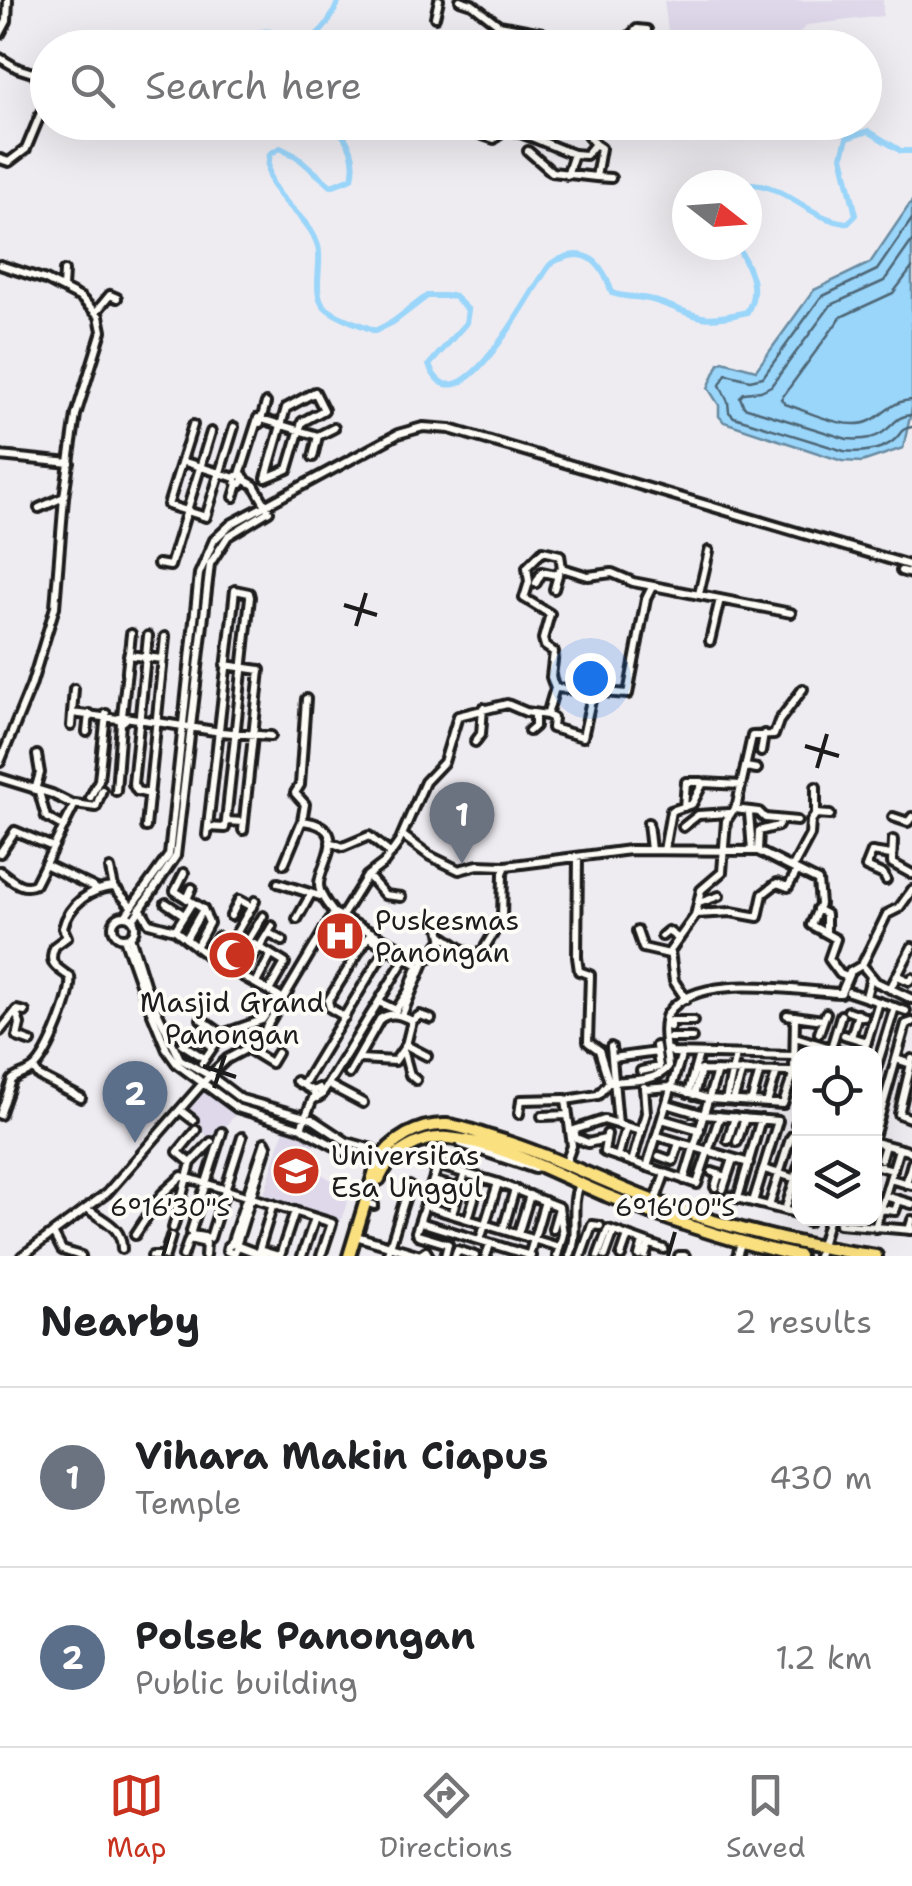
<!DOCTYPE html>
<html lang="en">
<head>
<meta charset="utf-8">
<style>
  body { margin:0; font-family:"Shantell Sans",sans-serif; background:#f6f6f6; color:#202124 }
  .controls { position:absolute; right:30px; bottom:30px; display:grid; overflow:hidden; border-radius:20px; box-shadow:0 10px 40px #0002 }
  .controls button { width:90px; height:90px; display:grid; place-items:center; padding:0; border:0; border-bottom:2px solid #e0e0e0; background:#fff; color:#202124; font:50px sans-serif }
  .compass { position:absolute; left:672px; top:170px; width:90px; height:90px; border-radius:50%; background:#fff; box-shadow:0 10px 40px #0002; rotate:107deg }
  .you { position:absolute; left:590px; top:678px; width:35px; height:35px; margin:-25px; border:8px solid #fff; border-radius:50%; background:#1a73e8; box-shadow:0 0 0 15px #1a73e833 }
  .badge { display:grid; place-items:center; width:65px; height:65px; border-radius:50%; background:#c8321e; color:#fff; font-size:32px; font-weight:700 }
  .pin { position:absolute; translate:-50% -82px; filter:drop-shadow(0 2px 5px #0008) }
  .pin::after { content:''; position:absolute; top:52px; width:35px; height:30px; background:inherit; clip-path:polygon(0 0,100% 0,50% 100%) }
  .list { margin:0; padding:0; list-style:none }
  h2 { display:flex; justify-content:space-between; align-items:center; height:130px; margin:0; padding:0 40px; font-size:42px }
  h2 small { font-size:32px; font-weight:400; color:#757577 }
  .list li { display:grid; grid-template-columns:65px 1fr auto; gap:30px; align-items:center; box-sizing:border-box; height:180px; padding:0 40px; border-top:2px solid #e0e0e0 }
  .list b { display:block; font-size:38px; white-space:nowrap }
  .list p { margin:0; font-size:32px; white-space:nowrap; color:#757577 }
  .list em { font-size:32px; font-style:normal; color:#757577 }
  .icon { flex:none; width:55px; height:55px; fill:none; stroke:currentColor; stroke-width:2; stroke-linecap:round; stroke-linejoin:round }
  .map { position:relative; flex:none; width:912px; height:1256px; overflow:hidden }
  .search { position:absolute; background:#fff; box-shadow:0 10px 40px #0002; left:30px; right:30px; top:30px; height:110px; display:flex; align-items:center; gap:25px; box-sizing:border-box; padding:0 35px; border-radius:55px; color:#757577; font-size:38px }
  .sheet { height:490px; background:#fff }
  nav { display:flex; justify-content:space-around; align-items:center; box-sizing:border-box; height:140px; border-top:2px solid #e0e0e0; background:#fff; font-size:28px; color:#757577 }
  nav a { display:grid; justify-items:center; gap:5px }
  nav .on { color:#c8321e }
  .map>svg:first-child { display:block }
</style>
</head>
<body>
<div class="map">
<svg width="912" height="1256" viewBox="0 0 912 1256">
  <rect width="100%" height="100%" fill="#efecf1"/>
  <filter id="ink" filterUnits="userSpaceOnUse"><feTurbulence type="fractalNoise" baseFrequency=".01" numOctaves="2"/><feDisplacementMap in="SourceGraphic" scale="20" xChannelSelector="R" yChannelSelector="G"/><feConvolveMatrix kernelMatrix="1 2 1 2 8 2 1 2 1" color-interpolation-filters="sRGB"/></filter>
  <g filter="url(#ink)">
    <!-- built -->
    <path fill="#ded8ea" d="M883 0V16L808 25 781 48 675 47 669 39 664 1Z
      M205 1089 236 1114 213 1141 182 1113Z
      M285 1126 315 1139 307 1164 342 1187 348 1200 340 1223 262 1200Z"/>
    <!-- water -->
    <path fill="#9ad5fa" stroke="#688ba1" stroke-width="2.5" d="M912 201V408L903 448 862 462 842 461 724 422 719 416V405L708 388 719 363 723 361 756 370 814 290 870 263Z"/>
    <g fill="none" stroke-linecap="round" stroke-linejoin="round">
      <!-- shore -->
      <path stroke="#4e6675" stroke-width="2.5" d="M912 219 877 270 821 297 763 377 750 380 726 374 720 385 728 402 729 412 734 417 844 451C859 453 881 451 893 441 902 434 899 429 912 427
        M912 241 884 281 831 305 771 386 761 391 744 393 740 397 744 407 847 439C858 440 873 439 882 433 895 425 895 416 912 415
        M912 268 893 293 841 317 781 399 785 404C808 411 847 432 870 421 887 413 891 401 912 400"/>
      <!-- river -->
      <path stroke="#9ad5fa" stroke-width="6" d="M252 48 256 33C277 28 277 37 294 41 318 45 332 18 339 0
        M334 122C347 141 358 154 352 178L331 186 296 156 280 148 270 154C260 198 306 207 318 246 323 263 311 293 325 307 336 318 361 324 375 331L393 322 427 296H454L468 310 466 323 429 365C458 439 535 281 550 265 552 262 560 259 563 258 591 247 604 268 612 293 625 298 639 296 652 300 698 314 695 325 747 312 761 287 749 269 737 245
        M740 185C780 177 807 220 848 223L856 215 842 156 847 138 868 131 901 151H912"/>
      <!-- minor casing -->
      <g stroke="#1c1c1c" stroke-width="14">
        <path id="minor" d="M460 0 472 4 499 25 542 33 573 48
          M435 17 439 0
          M0 34 7 21 8 0
          M494 48 506 27
          M618 48 637 29 647 30
          M0 58 17 68 48 78
          M450 122 451 131 474 132 494 139 504 129C527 132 551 147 574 154L567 175
          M595 144 601 148 596 177 611 178
          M528 151 552 172 596 177
          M574 154 586 155 595 144 588 136 590 122
          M0 159 9 162 26 149 48 96
          M0 265 46 280 81 298 99 316 102 331 76 415 64 497 55 607 31 686 0 762
          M63 288 64 271
          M96 312 110 295 117 298
          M315 392 324 410 302 422 288 469 266 478 286 408Z
          M260 423 266 403
          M193 425 168 505 206 517 234 427
          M0 456 70 463
          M313 457 318 436 334 428
          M182 461 235 478
          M240 474 258 418 318 436
          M243 475 236 476V482L241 484 245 478
          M234 497 238 484
          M39 508 64 497
          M158 564 170 566 211 432
          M901 571 912 574
          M536 583 542 572 556 575 562 568
          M554 589 558 575
          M699 594 709 551
          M148 636 133 784 137 791 150 794
          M710 641 720 599
          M128 655 162 659
          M225 665 260 670 243 830
          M555 688 628 694 646 599 652 587
          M593 691 583 737 552 728 553 718 547 715 555 688 551 677 554 652 545 646 543 639 550 614 524 598 529 582 527 567 543 551 560 555 562 568 588 576 612 573 633 582 791 613
          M306 699 300 785 295 793 305 804 302 821C353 827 320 862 319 884 319 895 328 905 334 913
          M72 713 118 719
          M122 716 119 718 121 723 125 720 122 716 131 634
          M125 717 221 732 271 736
          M71 726 74 689
          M529 731 535 726V714
          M87 732 89 714
          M475 742 481 734 483 708
          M761 752 764 734
          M746 767 757 769
          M0 778 52 794 74 805
          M816 787V814
          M35 790 40 773 37 755
          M116 791 121 723
          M39 792 46 817 64 827
          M90 798 99 780 106 714
          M684 807 686 782H702
          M734 809 759 812 765 818 797 821
          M749 813 752 851
          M893 817 908 822 912 817
          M648 823 651 850
          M146 827 165 637
          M208 827 225 828 226 821 244 822
          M683 827 698 815 729 813
          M207 835 235 590 249 593 250 597 226 821
          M402 835 430 856 459 870 478 865 505 866
          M893 840 892 863 912 874
          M330 842 343 847 369 836 391 854
          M664 850 671 811 692 804 703 783 741 785
          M758 851 759 831 778 826 780 821
          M0 853 15 831 53 847
          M578 857 577 957 579 971 590 975 588 1042 599 1050 609 1082
          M284 864 302 821
          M47 865 95 888
          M793 867 810 835 811 821 816 814 830 815
          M110 869 114 887
          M0 871C11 879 22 891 35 884L75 804 96 807 102 790
          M184 873 175 891 203 909 209 923 196 947
          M368 876 385 895 401 897
          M886 880 884 875 866 867 872 852 891 855
          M278 883 323 897
          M187 899 192 888
          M166 903 184 915
          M699 903 719 896
          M140 908 149 923 175 930 213 960 283 999
          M817 909 826 914V932
          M696 914 731 912 758 917 763 894 777 883 788 887 797 871
          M126 915 169 855 199 574 214 540 231 524 398 434 423 427 450 429 912 566
          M113 927a11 11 0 1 1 22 0a11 11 0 1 1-22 0Z
          M231 916 239 900 252 907
          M342 916 367 876 384 863 399 842 425 782 444 762 458 716 507 704 526 712 547 715
          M431 916 439 923 442 937
          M297 919 311 894
          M133 920 176 856 210 564 228 536 269 511 254 485 245 480
          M175 930 192 903
          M637 931 643 948 669 954
          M236 933 285 963 269 991
          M268 933 283 941
          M130 936 147 990 180 1059 212 1077 241 1099 312 1119 347 1142 372 1149 384 1157
          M662 936 668 931 679 939
          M124 938 143 992 167 1050 177 1064 237 1108 301 1128 351 1155 377 1164
          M186 939 202 911
          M208 956 218 937
          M219 963 255 901
          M862 965 876 982 912 999
          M231 969 263 916
          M242 976 272 926
          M898 976 909 981 912 978
          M256 983 271 955
          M890 989 912 947
          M849 992 906 1011
          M866 997 871 977
          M686 999 674 981 670 951 695 916 701 890 722 872 726 821 737 804 752 736 774 735 779 721 803 689
          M848 1011 864 1017
          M16 1013 20 1024 17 1037 31 1042
          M402 1015 425 960
          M787 1015 823 1020
          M345 1017 330 1008 328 1001 368 937 418 965 408 992 396 1010 379 1002
          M201 1019 222 1034
          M412 1021 420 1015 431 1019
          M670 1027 671 1021H693
          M0 1031 17 1010 25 1012
          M189 1031 212 1046
          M819 1033 826 1013
          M844 1035 867 1042
          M795 1037 850 1054
          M851 1037 858 1014
          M670 1038H692
          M182 1044 204 1058
          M406 1045 427 1056
          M611 1047 618 1124
          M831 1048 841 1015
          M248 1049 271 1063 277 1053
          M670 1050 673 1053 795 1056
          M404 1053 410 1075 416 1080
          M863 1054 879 1002
          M613 1058 657 1052
          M896 1059 911 1064 912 1059
          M202 1063 222 1034 262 1020 279 996
          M911 1064 899 1114 912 1119
          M34 1069 39 1076 81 1098
          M641 1071 659 1067 656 1046
          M695 1071 794 1072
          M349 1074 380 1019C391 1011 402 1015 412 1021L406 1045 395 1061 360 1059
          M874 1075 895 1007
          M296 1081 313 1091
          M303 1085 387 946
          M329 1085 363 1103
          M319 1088 322 1095 317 1098 313 1091Z
          M644 1089 671 1087 709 1099 783 1104 794 1072 795 1016
          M323 1092 406 957
          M688 1093 699 1054
          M694 1095 701 1070
          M726 1100 736 1055
          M733 1101 742 1071
          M751 1102 760 1071
          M767 1103 777 1071
          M667 1104 704 1115 778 1121 753 1202
          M180 1110 193 1120
          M519 1114 521 1100 565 1099
          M0 1115 12 1080C19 1074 27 1074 34 1068 49 1055 73 994 70 977 56 967 47 964 55 946L67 937 63 928C69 904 91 888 114 887L132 907
          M542 1116 567 1115
          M662 1119 700 1130
          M796 1124 800 1123
          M301 1128 314 1096
          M222 1132 191 1231 192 1235 210 1238 242 1137
          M607 1134 604 1152 697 1184 720 1116
          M657 1136 749 1163
          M874 1137 906 1024 912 1022
          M605 1139 588 1143 576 1138 574 1130 604 1120 641 1131
          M728 1140 735 1117
          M737 1142 745 1118
          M874 1142 912 1152
          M461 1144 535 1169
          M618 1156 626 1127
          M659 1156 673 1161 679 1143
          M881 1159 885 1145
          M632 1162 646 1113 644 1087
          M191 1163 178 1152 196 1130
          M430 1163 498 1183 559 1207
          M565 1165 572 1146 566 1100 598 1095 609 1082C629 1080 655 1083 668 1067 667 1053 660 1025 668 1013 698 970 798 992 841 993L850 972 862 965 887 914 899 908 912 890
          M874 1165 893 1170
          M647 1167 682 1053
          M764 1169 800 1180
          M712 1172 727 1177
          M890 1179 912 1185
          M684 1180 717 1071
          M433 1181 460 1189
          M906 1184 912 1163
          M715 1187 719 1174
          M723 1189 733 1159
          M729 1196 800 1214
          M885 1196 912 1204
          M738 1198 761 1119
          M273 1204 259 1250 279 1256
          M371 1204 374 1205
          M425 1206 559 1247
          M769 1206 790 1139 793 1135H800
          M87 1208C103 1222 122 1225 122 1249
          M881 1209 895 1211 899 1200
          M785 1210 800 1163
          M651 1213 665 1174
          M452 1214 465 1173
          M468 1219 480 1178
          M420 1222 531 1256
          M808 1222 809 1218
          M839 1224 912 1230
          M173 1228 191 1163 211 1142
          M875 1228 899 1149
          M553 1229 559 1208
          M503 1230 515 1189
          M909 1230 912 1220
          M416 1232 438 1165
          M53 1233 62 1250 81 1256
          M518 1234 530 1195
          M135 1235 162 1194 182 1176 332 1223 321 1256
          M418 1235 448 1244 445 1256
          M356 1236 420 1255 426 1251 429 1256
          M480 1240 498 1183
          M231 1244 265 1142
          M236 1246 267 1146 265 1142
          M237 1247 234 1254 227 1251 228 1246 233 1244 264 1256
          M22 1256 107 1193 210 1075 227 1059 257 1043 334 913 424 960 430 957 444 937 472 956 479 957 502 919 503 873 506 866 630 850 758 851 818 881 820 904 811 925 836 939 829 959 840 974 847 977
          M152 1256H160
          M165 1256 171 1236
          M183 1256 189 1239 206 1243 205 1256
          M280 1256 295 1211
          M302 1256 315 1218
          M387 1256 409 1186
          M455 1256 457 1250 475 1256
          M486 1256 490 1244
          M529 1256 545 1201
          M557 1256 563 1234 559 1207
          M570 1256C580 1233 569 1208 579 1184
          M581 1256 592 1225 600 1226
          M598 1256 608 1229 614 1231
          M605 1256 614 1231 664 1249
          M621 1256 628 1236
          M639 1256 643 1242
          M645 1256 649 1244
          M679 1256H685
          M737 1256 741 1243
          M818 1256 829 1218"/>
      </g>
      <!-- major casing -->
      <g stroke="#1c1c1c" stroke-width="18">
        <path id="major" d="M379 1179C390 1153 420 1136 448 1138 500 1142 559 1176 608 1196 670 1221 734 1242 799 1256
          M349 1256 377 1164C391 1139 419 1124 447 1125 462 1126 477 1133 491 1137 550 1154 604 1183 662 1204 731 1229 804 1246 876 1256"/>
      </g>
      <!-- minor -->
      <use href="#minor" stroke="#fdfcf7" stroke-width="6"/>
      <!-- major -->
      <use href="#major" stroke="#fbe080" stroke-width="10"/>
    </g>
  </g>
  <!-- ticks -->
  <path fill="none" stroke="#1c1c1c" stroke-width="4" d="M344 605 377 615M356 626 366 593M805 746 839 756M817 768 827 734M203 1066 236 1077M214 1088 225 1055M163 1256 170 1232M668 1256 675 1232"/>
  <!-- icons -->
  <defs>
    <g id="hospital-disc" transform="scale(2.5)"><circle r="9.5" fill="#c8321e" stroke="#fdfcf7"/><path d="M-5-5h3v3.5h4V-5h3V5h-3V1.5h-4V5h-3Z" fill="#fff"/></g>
    <g id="mosque-disc" transform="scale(2.5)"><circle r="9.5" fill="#c8321e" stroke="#fdfcf7"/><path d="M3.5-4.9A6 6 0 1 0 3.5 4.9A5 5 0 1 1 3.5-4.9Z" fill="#fff"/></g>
    <g id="university-disc" transform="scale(2.5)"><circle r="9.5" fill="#c8321e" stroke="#fdfcf7"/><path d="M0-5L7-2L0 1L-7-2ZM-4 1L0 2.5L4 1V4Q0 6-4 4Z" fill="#fff"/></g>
  </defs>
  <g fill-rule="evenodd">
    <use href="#hospital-disc" x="340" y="936"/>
    <use href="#mosque-disc" x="232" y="955"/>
    <use href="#university-disc" x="296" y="1171"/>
  </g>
  <g text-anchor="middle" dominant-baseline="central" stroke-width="8" stroke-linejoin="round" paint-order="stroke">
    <!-- poi labels -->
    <g font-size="28" fill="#1c1c1c" stroke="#fdfcf7" text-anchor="start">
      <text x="375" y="920">Puskesmas<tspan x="375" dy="32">Panongan</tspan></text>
      <text x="232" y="1002" text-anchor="middle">Masjid Grand<tspan x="232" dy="32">Panongan</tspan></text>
      <text x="331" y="1155">Universitas<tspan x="331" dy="32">Esa Unggul</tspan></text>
    </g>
  </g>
  <g font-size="25" text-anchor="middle" fill="#1c1c1c" stroke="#fdfcf7" stroke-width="8" stroke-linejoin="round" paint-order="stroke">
    <text x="170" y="1216">6°16'30"S</text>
    <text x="675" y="1216">6°16'00"S</text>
  </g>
</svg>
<div class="controls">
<button><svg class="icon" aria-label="locate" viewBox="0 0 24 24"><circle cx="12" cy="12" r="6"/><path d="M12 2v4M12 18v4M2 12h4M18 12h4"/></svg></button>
<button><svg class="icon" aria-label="layers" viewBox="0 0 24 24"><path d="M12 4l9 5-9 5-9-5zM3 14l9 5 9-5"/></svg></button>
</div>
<svg class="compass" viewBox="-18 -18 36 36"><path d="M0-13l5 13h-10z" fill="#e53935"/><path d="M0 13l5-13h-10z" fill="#757577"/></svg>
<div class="you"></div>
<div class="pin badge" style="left:462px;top:864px;background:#6b7280">1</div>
<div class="pin badge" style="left:135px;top:1143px;background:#5c6f8a">2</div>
<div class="search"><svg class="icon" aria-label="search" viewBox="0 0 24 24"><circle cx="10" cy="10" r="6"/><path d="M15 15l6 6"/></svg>Search here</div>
</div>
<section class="sheet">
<h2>Nearby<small>2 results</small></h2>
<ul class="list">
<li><span class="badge" style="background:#6b7280">1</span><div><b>Vihara Makin Ciapus</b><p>Temple</p></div><em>430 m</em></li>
<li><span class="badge" style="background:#5c6f8a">2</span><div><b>Polsek Panongan</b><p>Public building</p></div><em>1.2 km</em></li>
</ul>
</section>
<nav>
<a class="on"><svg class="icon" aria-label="map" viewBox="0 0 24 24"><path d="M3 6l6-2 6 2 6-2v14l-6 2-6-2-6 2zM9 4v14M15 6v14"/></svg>Map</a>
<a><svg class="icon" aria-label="directions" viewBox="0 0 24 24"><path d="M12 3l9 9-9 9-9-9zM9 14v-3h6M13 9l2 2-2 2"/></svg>Directions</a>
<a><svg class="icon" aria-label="saved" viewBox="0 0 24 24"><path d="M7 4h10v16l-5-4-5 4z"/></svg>Saved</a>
</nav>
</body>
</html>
